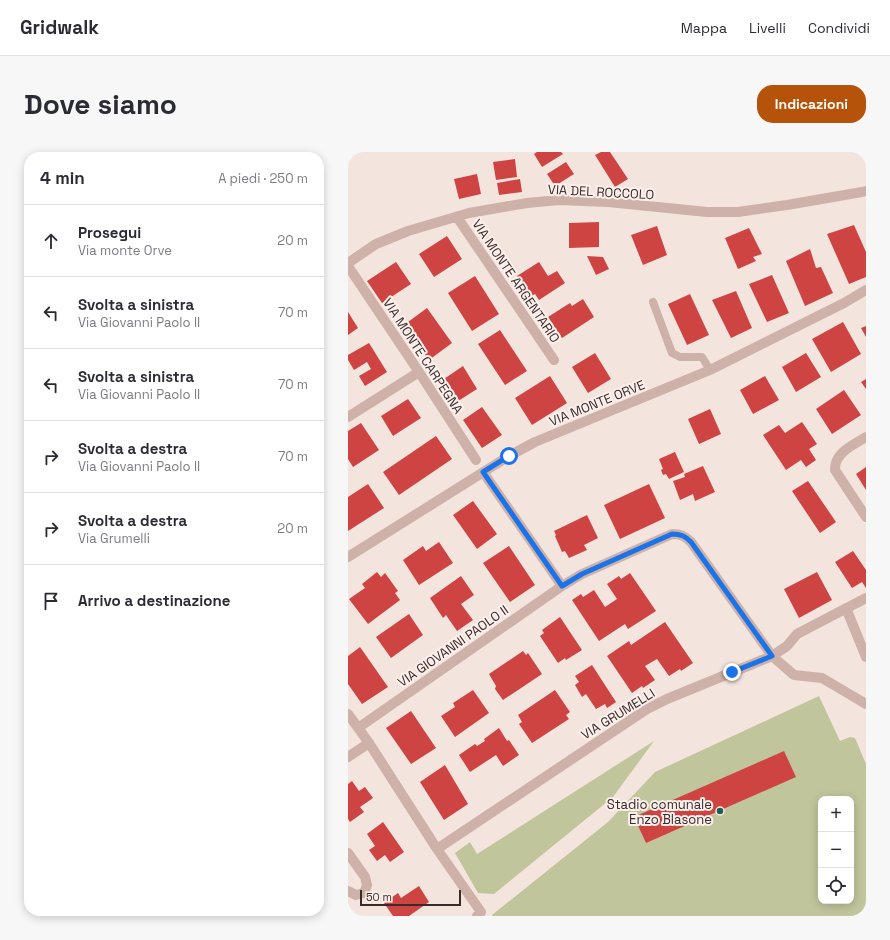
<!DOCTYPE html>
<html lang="it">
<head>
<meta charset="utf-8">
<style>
  body { margin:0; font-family:"Space Grotesk",sans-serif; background:#f7f7f7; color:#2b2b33 }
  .controls { position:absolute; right:12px; bottom:12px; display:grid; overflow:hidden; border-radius:8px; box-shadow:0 2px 10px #0003 }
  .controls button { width:36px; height:36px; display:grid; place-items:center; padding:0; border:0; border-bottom:1px solid #e1e1e2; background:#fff; color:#2b2b33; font:20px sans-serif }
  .scale { position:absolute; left:12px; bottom:10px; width:101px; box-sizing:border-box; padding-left:4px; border:2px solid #3a2a29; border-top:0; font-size:11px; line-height:14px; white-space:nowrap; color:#3a2a29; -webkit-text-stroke:3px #fbf0eb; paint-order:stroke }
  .stop { position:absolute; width:12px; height:12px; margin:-9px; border:3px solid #1a73e8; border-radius:50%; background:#fff }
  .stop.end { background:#1a73e8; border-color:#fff; box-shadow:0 1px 4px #0008 }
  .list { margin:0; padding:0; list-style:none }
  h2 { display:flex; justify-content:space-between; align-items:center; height:52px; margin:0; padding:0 16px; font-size:17px }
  h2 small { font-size:13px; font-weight:400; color:#7c7c81 }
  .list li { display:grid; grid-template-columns:26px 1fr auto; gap:12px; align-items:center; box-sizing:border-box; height:72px; padding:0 16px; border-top:1px solid #e1e1e2 }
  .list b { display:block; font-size:15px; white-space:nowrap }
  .list p { margin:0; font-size:13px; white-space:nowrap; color:#7c7c81 }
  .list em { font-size:13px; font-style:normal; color:#7c7c81 }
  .icon { flex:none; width:22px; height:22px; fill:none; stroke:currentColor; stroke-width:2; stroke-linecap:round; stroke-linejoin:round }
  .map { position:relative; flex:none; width:518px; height:764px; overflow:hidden; border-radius:16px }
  header { display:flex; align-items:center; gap:24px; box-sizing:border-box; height:56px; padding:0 20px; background:#fff; border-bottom:1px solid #e1e1e2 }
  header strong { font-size:19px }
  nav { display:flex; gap:22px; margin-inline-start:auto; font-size:14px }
  .intro { display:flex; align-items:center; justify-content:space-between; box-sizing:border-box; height:96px; padding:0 24px }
  h1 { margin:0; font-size:28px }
  .button { padding:10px 18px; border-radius:16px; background:#b45309; color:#fff; font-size:14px; font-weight:700 }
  main { display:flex; gap:24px; padding:0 24px }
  aside { flex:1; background:#fff; border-radius:16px; box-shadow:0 2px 10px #0003 }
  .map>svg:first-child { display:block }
</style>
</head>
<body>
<header>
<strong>Gridwalk</strong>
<nav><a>Mappa</a><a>Livelli</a><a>Condividi</a></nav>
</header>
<div class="intro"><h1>Dove siamo</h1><a class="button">Indicazioni</a></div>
<main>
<aside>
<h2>4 min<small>A piedi · 250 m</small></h2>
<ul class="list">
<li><svg class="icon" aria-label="ahead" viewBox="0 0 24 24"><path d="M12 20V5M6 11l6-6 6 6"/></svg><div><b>Prosegui</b><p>Via monte Orve</p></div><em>20 m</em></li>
<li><svg class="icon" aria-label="left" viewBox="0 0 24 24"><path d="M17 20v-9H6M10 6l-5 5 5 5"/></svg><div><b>Svolta a sinistra</b><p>Via Giovanni Paolo II</p></div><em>70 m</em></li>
<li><svg class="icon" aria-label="left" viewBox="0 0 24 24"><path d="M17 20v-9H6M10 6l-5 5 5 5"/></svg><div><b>Svolta a sinistra</b><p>Via Giovanni Paolo II</p></div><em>70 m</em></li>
<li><svg class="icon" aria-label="right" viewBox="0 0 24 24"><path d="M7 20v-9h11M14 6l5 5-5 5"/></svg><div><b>Svolta a destra</b><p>Via Giovanni Paolo II</p></div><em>70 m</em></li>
<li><svg class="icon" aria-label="right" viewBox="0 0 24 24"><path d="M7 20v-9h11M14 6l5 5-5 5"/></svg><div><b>Svolta a destra</b><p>Via Grumelli</p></div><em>20 m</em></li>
<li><svg class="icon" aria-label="arrive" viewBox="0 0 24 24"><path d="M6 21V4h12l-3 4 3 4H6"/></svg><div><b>Arrivo a destinazione</b></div></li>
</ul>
</aside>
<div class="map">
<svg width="518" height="764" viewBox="0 0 518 764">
  <rect width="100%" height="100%" fill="#f4e4de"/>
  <!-- green -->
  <path fill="#c1c59c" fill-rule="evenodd" d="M471 544 492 589 502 585 507 586 518 612V764H144V763L260 670 307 620ZM473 647H503V749H473Z
    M306 589 265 645 146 742 130 741 107 701 122 690 129 702Z"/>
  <!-- building -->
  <path fill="#ce4443" d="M189 0H213L215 2 194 15 186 2Z
    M253 0H262L280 27 267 35 247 3Z
    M167 7 169 25 148 28 145 10Z
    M218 10 226 22 207 34 199 22Z
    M129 22 133 42 111 47 106 27Z
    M172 27 174 40 151 43 149 31Z
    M251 70V95L221 96V71Z
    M506 73 518 100V125L501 132 479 82Z
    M309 74 319 103 295 113 283 83Z
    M401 76 414 102 405 105 408 109 390 117 377 86Z
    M99 84 114 107 86 125 71 102Z
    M462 97 468 116 473 115 485 141 457 154 438 109Z
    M239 104 255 105 261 117 248 123Z
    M48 110 63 132 34 151 19 129Z
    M191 110 200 124 209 119 217 131 191 148 187 142 182 145 169 124Z
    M424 123 441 161 419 170 401 132Z
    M127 124 151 162 124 179 100 141Z
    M388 139 404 176 383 186 364 148Z
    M342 142 361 183 339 193 320 152Z
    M235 147 246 165 214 186 200 165 222 151 224 154Z
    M79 156 104 191 81 208 56 173Z
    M0 160 10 176 0 183Z
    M495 170 513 202 483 220 464 187Z
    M518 174V185L513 176Z
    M152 178 179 219 157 233 130 192Z
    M21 191 39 220 17 234 11 224 23 217 19 210 6 218 0 208V203Z
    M247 201 263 227 240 241 224 215Z
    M458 201 473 225 448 240 434 215Z
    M115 214 129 237 107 251 93 229Z
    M202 224 219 251 184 273 167 246Z
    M417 224 431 248 405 262 392 238Z
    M518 227V237L513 230Z
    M496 238 513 263 484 282 468 257Z
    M60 247 73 266 45 284 33 264Z
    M134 255 154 283 134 296 115 268Z
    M362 257 373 282 351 292 340 267Z
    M454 270 469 292 461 297 468 308 458 315 453 308 438 318 415 283 431 273 437 281Z
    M13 271 31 298 5 315 0 307V279Z
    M88 284 104 307 51 343 35 320Z
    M327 300 336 320 321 327 318 322 315 323 313 318 315 317 311 307Z
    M355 314 367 340 347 349 345 342 332 348 325 329 337 325 336 322Z
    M518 315V338L508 322Z
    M460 329 488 370 472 381 444 339Z
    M20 332 36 356 0 379V345Z
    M301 332 317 366 272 387 256 353Z
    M125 349 149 382 129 397 105 363Z
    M239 363 250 386 236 393 239 398 221 406 217 399 214 400 207 384 208 383 206 379Z
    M91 390 105 411 71 433 55 408 75 394 78 399Z
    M161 394 187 433 162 450 135 411Z
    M505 399 518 418V436L514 430 504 436 487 410Z
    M29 420 33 425 37 421 50 439 47 441 52 448 20 472 1 447 17 436 14 432Z
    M469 420 484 448 451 466 436 437Z
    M282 421 308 459 280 477 277 472 251 489 224 448 233 442 235 445 246 438 257 455 269 447 259 432 271 424 273 427Z
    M113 424 126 443 113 452 125 468 109 479 98 463 95 466 82 446Z
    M61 462 75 483 43 506 28 485Z
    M212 465 234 498 218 508 217 506 210 511 192 484 196 481 194 478Z
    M317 470 345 511 333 519 332 517 321 524 309 507 297 514 307 528 295 536 294 534 284 541 259 504 281 489 283 493Z
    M12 495 40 535 14 552 0 532V504Z
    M175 499 178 503 180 501 194 522 155 548 147 537 148 534 141 522Z
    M244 513 268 550 259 556 257 552 248 557 238 542 234 545 227 533 231 530 227 524Z
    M125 538 141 561 107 585 93 564 107 555 105 551Z
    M207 538 222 560 218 563 221 567 184 591 171 572 174 570 170 563Z
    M63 559 88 596 63 612 38 576Z
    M151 576 159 589 161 588 171 603 155 614 148 603 122 620 111 603 127 592 129 594 137 589 136 587Z
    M436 599 448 625 298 691 286 665Z
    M97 613 120 652 96 668 72 630Z
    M4 629 11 639 17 635 25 646 12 655 16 660 2 670 0 667V632Z
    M35 670 56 700 42 710 37 703 29 709 21 698 27 694 19 682Z
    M71 734 81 750 61 764H45L36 751 50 741 53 746Z"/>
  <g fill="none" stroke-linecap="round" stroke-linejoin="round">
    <!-- lane -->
    <path stroke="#ceb1a8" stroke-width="8" d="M305 150 324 201 332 205H354L362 218"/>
    <!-- street -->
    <path stroke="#ceb1a8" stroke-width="10" d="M109 65 206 208
      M0 111 28 92 60 79 121 61 179 51 211 48 260 50 359 60H390L439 53 514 40 518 39
      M0 114 71 220 128 308
      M0 265 71 220
      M518 285C505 293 486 301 487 318L518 365
      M0 405 161 304 187 290 362 218 496 151 518 138
      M214 434 234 422 324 382C333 382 337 384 343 390L424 504 446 523 474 526 518 552
      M498 456 518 505
      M0 562 21 591 89 697 133 760 129 764
      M10 576 214 434 135 320
      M0 605 21 591
      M89 697 299 557 319 547 424 504 439 494 449 482 518 446
      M0 701 17 725 19 733 16 741 8 743 0 739"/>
  </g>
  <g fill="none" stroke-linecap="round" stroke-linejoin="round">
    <!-- route -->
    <path stroke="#1a73e8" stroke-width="5" d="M161 304 135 320 214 434 234 422 324 382C333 382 337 384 343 390L424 504 384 520"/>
  </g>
  <!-- markers -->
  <circle fill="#1b5f53" stroke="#fbf0eb" stroke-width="1.5" cx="372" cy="659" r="4"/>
  <g text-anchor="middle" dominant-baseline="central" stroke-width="4" stroke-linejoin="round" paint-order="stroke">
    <!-- street labels -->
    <g font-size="13" fill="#3a2a29" stroke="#fbf0eb">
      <text transform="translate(253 40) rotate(3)">VIA DEL ROCCOLO</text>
      <text transform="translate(168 129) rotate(56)">VIA MONTE ARGENTARIO</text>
      <text transform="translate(75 204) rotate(57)">VIA MONTE CARPEGNA</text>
      <text transform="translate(249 251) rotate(-22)">VIA MONTE ORVE</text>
      <text transform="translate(105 494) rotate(-35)">VIA GIOVANNI PAOLO II</text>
      <text transform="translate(270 562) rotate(-32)">VIA GRUMELLI</text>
    </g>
    <!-- poi labels -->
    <g font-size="13" fill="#3a2a29" stroke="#fbf0eb" text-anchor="end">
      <text x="364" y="652">Stadio comunale<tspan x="364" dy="15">Enzo Blasone</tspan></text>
    </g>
  </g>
</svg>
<div class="controls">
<button>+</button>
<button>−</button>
<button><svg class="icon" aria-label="locate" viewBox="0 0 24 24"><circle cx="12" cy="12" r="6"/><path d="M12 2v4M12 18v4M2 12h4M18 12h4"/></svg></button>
</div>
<div class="scale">50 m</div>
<div class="stop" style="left:161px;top:304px"></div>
<div class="stop end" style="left:384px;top:520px"></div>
</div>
</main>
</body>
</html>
